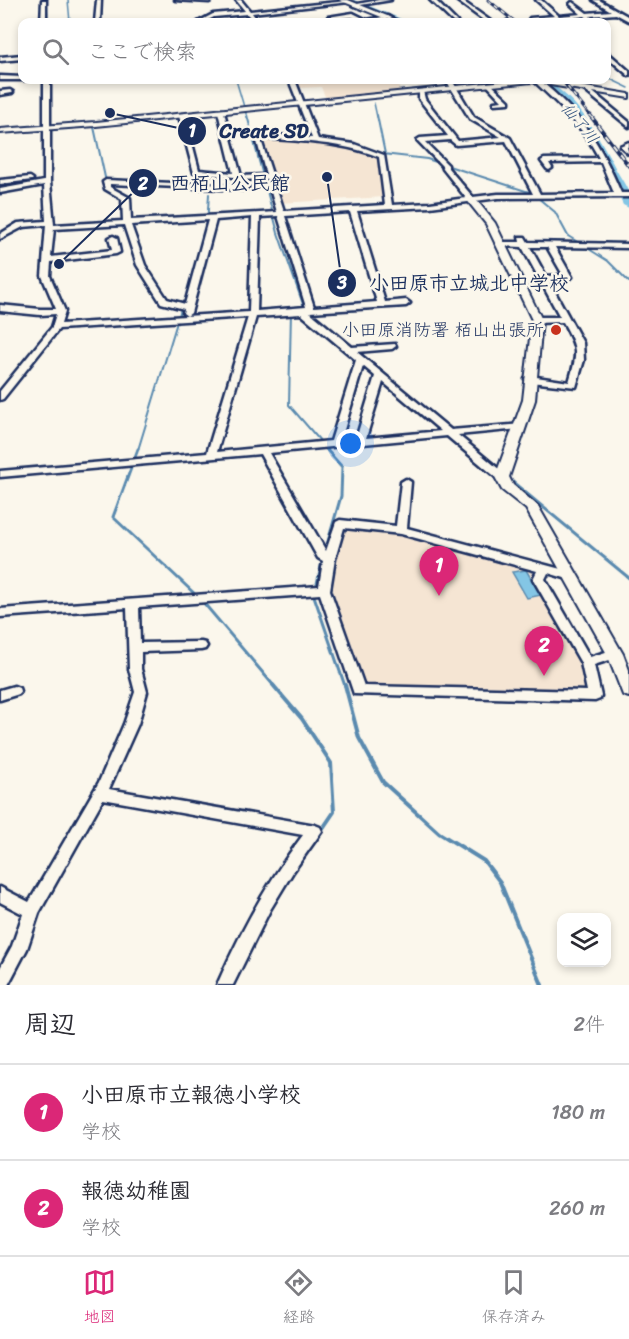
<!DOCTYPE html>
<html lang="ja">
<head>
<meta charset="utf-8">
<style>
  body { margin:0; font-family:Sriracha,"Klee One",sans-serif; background:#f7f7f7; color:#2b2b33 }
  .controls { position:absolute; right:18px; bottom:18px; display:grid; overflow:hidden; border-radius:12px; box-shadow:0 3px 9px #0003 }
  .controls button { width:54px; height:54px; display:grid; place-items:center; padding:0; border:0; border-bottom:2px solid #e1e1e2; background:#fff; color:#2b2b33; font:30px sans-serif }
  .you { position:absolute; left:351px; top:444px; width:21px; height:21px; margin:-15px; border:4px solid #fff; border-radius:50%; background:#1a73e8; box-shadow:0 0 0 9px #1a73e833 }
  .badge { display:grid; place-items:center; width:39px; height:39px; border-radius:50%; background:#db2777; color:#fff; font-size:20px; font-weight:700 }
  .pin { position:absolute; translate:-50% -50px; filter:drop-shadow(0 2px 3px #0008) }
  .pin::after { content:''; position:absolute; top:32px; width:21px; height:18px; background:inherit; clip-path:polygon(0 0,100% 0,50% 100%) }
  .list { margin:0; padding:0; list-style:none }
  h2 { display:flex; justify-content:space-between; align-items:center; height:78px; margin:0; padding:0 24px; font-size:26px }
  h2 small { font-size:20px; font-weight:400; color:#7c7c81 }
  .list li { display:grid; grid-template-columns:39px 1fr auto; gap:18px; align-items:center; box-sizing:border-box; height:96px; padding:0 24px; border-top:2px solid #e1e1e2 }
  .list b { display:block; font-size:22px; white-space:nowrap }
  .list p { margin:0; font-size:20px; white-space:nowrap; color:#7c7c81 }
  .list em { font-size:20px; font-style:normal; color:#7c7c81 }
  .icon { flex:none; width:33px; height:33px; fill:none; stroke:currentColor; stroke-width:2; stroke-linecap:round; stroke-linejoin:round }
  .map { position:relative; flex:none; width:629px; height:985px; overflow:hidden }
  .search { position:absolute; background:#fff; box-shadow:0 3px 9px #0003; left:18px; right:18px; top:18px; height:66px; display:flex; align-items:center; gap:15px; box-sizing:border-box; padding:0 21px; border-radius:12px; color:#7c7c81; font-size:22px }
  .sheet { height:270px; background:#fff }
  nav { display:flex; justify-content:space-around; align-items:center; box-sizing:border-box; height:84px; border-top:2px solid #e1e1e2; background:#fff; font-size:16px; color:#7c7c81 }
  nav a { display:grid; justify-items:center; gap:3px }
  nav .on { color:#db2777 }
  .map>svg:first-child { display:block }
</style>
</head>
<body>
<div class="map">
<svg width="629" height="985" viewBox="0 0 629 985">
  <rect width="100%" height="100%" fill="#fbf7ec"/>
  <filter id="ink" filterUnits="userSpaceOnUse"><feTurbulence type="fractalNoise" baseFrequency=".0167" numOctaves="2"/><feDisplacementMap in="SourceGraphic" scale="12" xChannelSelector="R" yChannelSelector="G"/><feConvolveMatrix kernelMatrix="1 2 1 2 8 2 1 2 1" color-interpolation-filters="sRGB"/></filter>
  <g filter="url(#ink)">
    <!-- built -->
    <path fill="#f5e5d3" d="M294 80H395L401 92 326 99 321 87 297 88Z
      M265 137 314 141 350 147 380 157 386 197 279 203 261 139Z
      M343 527 397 532 523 564 531 570 583 663 590 689 585 693 367 688 361 684 357 678 338 610 328 582Z"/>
    <!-- water -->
    <path fill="#84c6e5" stroke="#5a8aaf" stroke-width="1.5" d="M526 570 541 595 527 598 512 572Z"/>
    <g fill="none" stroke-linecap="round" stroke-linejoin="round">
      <!-- stream-far3 -->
      <path stroke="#5a8aaf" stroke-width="1.5" d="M47 0 48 22
        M68 0 70 22
        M606 77 629 88
        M236 80 247 117
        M374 103 377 117
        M50 116 51 80"/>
      <!-- stream-far2 -->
      <path stroke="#5a8aaf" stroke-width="2" d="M247 115 278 233 305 310
        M377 115 385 154
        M94 127 106 182H108
        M367 149 383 154 427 159 532 193 555 212 568 236 608 261 629 282
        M207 225 209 194
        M195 267 205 232
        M291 311 289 405 328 450
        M419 403 453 432
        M138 450 181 309"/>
      <!-- stream-far1 -->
      <path stroke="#5a8aaf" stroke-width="3" d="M138 449 113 517 197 596
        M509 479 629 578
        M325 552 341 496 342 467 326 449
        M323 558 314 596 345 686
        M202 601 274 686"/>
      <!-- stream -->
      <path stroke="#5a8aaf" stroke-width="4" d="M273 685 302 719 331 763 334 812 317 837
        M345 685 359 738 383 782 439 833 484 861 500 882 542 985"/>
      <!-- river -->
      <path fill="#84c6e5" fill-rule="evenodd" d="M343 0H354L409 22H399Z
        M534 80C570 80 604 145 618 173 622 180 627 187 629 194 629 198 629 204 629 208L623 205 597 152 579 122 567 108Z"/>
      <!-- street casing -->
      <g stroke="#1b2f5e" stroke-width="5">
        <path id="street" d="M42 0H46V22H41Z
          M97 0H101L100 22H95Z
          M175 0H211V1L209 2Z
          M236 0H241L250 11 347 1 349 2 252 13 259 22H255L247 14 214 17 204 22H198L213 14 245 11Z
          M379 0H391L354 6 352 5Z
          M430 0H435L457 22H453Z
          M456 0H461L492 22H486Z
          M536 0H541L559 16 581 14 570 4 572 2 587 13 611 11 593 0H599L629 17V21L616 14 590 16 596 22H591L585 16 562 19 564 20 561 22 557 19 528 21 530 18 554 16Z
          M353 13 367 20 388 16 391 18 371 22H363L352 17 331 19 328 17Z
          M511 20 513 22H506L507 21Z
          M606 51 629 71V76L606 56Z
          M22 55V59L0 61V57Z
          M0 76 22 77V80H25H0Z
          M44 80H50V182L54 225 123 221 122 199 105 189 103 182 106 180 195 184 199 180 201 181 202 184 245 186 249 188 245 190 110 184V187L130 198 131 220 277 212 267 179 238 180 234 177 194 173 179 116 182 114 185 116 199 170 233 173 218 112 221 110 224 112 241 176 266 175 256 138 262 134 312 138 289 80H295L318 139 354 144 384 155 392 205 430 203 466 198 443 169 442 166 417 140 420 138 448 136 419 99V91H423L425 99 458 141 501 137 470 119 446 80H457L453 82 474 117 510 138 540 194 614 193 601 162 549 163 552 168 549 170 547 169 541 161 544 159 599 158C582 125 559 105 533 80H539C582 114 600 143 621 193H629V197L498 198 430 207 357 211 385 302 406 300 410 303 406 306 310 312 352 347 395 344 396 346 392 349 357 352 451 430 523 424 525 426 520 429 458 435 506 475 507 477 506 479H498L447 436 269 453 326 551 336 522 340 520 396 526 401 482 406 479 411 482 407 528 572 572 574 575 572 578 568 579 548 573 545 579 590 657 615 649 619 651 621 654 619 657 594 665 601 696 600 699 595 701 354 694 320 594 139 607 140 643 201 642 205 643 207 646 205 649 201 650 141 652V669L147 692 138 724 109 789 315 825 320 827 322 831 293 872 270 910 233 985H217C240 932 268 881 303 835L103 799 39 913 27 949 8 985H0V968L12 946 23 914 0 902V887L29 902 99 782 124 724 135 692 129 669 127 608 0 617V609L319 586 323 561 318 558 260 454 0 477V471L207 453 248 317 59 329 3 399 0 400V391L52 327 56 314 40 315 0 311V305L40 309H56L42 276 46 225 23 227 0 239V234L18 223 46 221 44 185 0 193V189L44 181ZM263 138C303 142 342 142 379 157L385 205 284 211 261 140ZM450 140 456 145 506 141 533 194H498L473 197 448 168V165L425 142ZM350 212 377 302 314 307 285 216ZM278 216 306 307 257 311 260 217ZM252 217 249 312 61 324 65 311 50 276 51 262 116 254 120 252 117 238 113 236 109 238 112 250 51 257 54 229 124 225 137 265 161 303 184 309 183 313 187 316 191 313 216 220ZM208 220 185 304 167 299 145 265 131 225ZM301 314 356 360 331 441 217 452 256 317ZM363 366 375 376 356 439 341 440ZM383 382 441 431 366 438ZM344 528 401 534 537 571 533 579 581 663 587 691 364 686 330 590 335 559Z
          M490 83 509 101V103L494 104V102L502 101 488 86 487 85Z
          M584 88H588L629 122V127L584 90Z
          M10 90 13 92 12 93 0 95V91Z
          M629 142V146L627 147 629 154 620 146Z
          M30 177 33 179 32 180 0 184V180Z
          M519 237H525L528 242 629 244V248L555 247 572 277 568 279 549 281 583 343 584 360 576 387 530 382 525 379 530 376 569 382C578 352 578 349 563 322L537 323 533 320 537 317H560L522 247 500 246 496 244 500 242H520ZM530 247H547L563 275 546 276Z
          M14 686 19 688 20 691 19 694 0 700V690Z"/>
      </g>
      <!-- secondary casing -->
      <g stroke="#1b2f5e" stroke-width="4">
        <path id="secondary" d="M339 0H348L402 22H394Z
          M516 80H543L629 94V98L532 82 96 126 0 133V129L96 122Z
          M468 197H474L495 223 542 320 535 400 509 477 513 485 538 506 623 654 629 670V697L623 695 607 654 526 509 502 490 495 477 523 400 532 320 486 224 466 199Z"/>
      </g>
      <!-- street -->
      <use href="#street" fill="#fbf7ec" fill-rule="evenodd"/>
      <!-- secondary -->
      <use href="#secondary" fill="#fbf7ec" fill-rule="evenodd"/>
      <!-- rail-far1 casing -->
      <g stroke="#1b2f5e" stroke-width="3">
        <path id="rail-far1" d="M488 0 515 22
          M562 80 591 117"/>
      </g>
      <!-- rail casing -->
      <g stroke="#1b2f5e" stroke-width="4">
        <path id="rail" d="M590 115 629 166"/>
      </g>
      <!-- rail-far1 -->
      <use href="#rail-far1" stroke="#fbf7ec" stroke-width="1.5" stroke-dasharray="4.5" stroke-linecap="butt"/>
      <!-- rail -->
      <use href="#rail" stroke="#fbf7ec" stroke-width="2" stroke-dasharray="6" stroke-linecap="butt"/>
    </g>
  </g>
  <!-- markers -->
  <circle fill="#c8321e" stroke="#fbf7ec" stroke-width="2" cx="556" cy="330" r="6"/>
  <g text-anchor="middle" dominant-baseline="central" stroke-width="5" stroke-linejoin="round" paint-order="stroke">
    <!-- far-water labels -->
    <g font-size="16" font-style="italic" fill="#355580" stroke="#fbf7ec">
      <text transform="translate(580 123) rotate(50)">仙了川</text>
    </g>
    <!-- poi labels -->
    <g font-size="18" fill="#1b2f5e" stroke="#fbf7ec" text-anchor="end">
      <text x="544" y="330">小田原消防署 栢山出張所</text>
    </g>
  </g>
  <!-- callouts -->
  <path fill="none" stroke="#1b2f5e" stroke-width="2" d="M110 113L192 131M59 264L143 183M327 177L342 283"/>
  <g fill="#1b2f5e" stroke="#fbf7ec" stroke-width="2">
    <circle cx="110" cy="113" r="6"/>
    <circle cx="59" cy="264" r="6"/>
    <circle cx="327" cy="177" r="6"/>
    <circle cx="192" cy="131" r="15"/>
    <circle cx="143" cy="183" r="15"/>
    <circle cx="342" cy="283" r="15"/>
  </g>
  <g font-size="18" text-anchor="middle" font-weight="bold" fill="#fff">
    <text x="192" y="137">1</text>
    <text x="143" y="190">2</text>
    <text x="342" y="289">3</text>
  </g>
  <g font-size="20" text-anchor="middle" font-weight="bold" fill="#1b2f5e" stroke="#fbf7ec" stroke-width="5" stroke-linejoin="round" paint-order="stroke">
    <text x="264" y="138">Create SD</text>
    <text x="230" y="190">西栢山公民館</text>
    <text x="469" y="290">小田原市立城北中学校</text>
  </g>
</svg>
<div class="controls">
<button><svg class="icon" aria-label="layers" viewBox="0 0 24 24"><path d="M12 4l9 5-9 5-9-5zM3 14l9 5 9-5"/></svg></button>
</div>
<div class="you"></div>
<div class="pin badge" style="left:439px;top:596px">1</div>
<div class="pin badge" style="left:544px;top:676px">2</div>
<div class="search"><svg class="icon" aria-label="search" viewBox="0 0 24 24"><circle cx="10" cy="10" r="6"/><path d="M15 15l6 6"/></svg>ここで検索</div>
</div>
<section class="sheet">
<h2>周辺<small>2件</small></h2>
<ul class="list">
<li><span class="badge">1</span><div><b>小田原市立報徳小学校</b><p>学校</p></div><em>180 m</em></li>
<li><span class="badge">2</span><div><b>報徳幼稚園</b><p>学校</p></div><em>260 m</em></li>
</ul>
</section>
<nav>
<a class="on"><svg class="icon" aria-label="map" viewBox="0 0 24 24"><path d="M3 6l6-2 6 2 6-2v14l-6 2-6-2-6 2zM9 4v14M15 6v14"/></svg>地図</a>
<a><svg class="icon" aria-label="directions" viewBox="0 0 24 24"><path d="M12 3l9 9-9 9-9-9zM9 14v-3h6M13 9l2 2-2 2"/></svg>経路</a>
<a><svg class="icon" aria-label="saved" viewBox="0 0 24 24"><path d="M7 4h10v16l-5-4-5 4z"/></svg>保存済み</a>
</nav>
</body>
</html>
